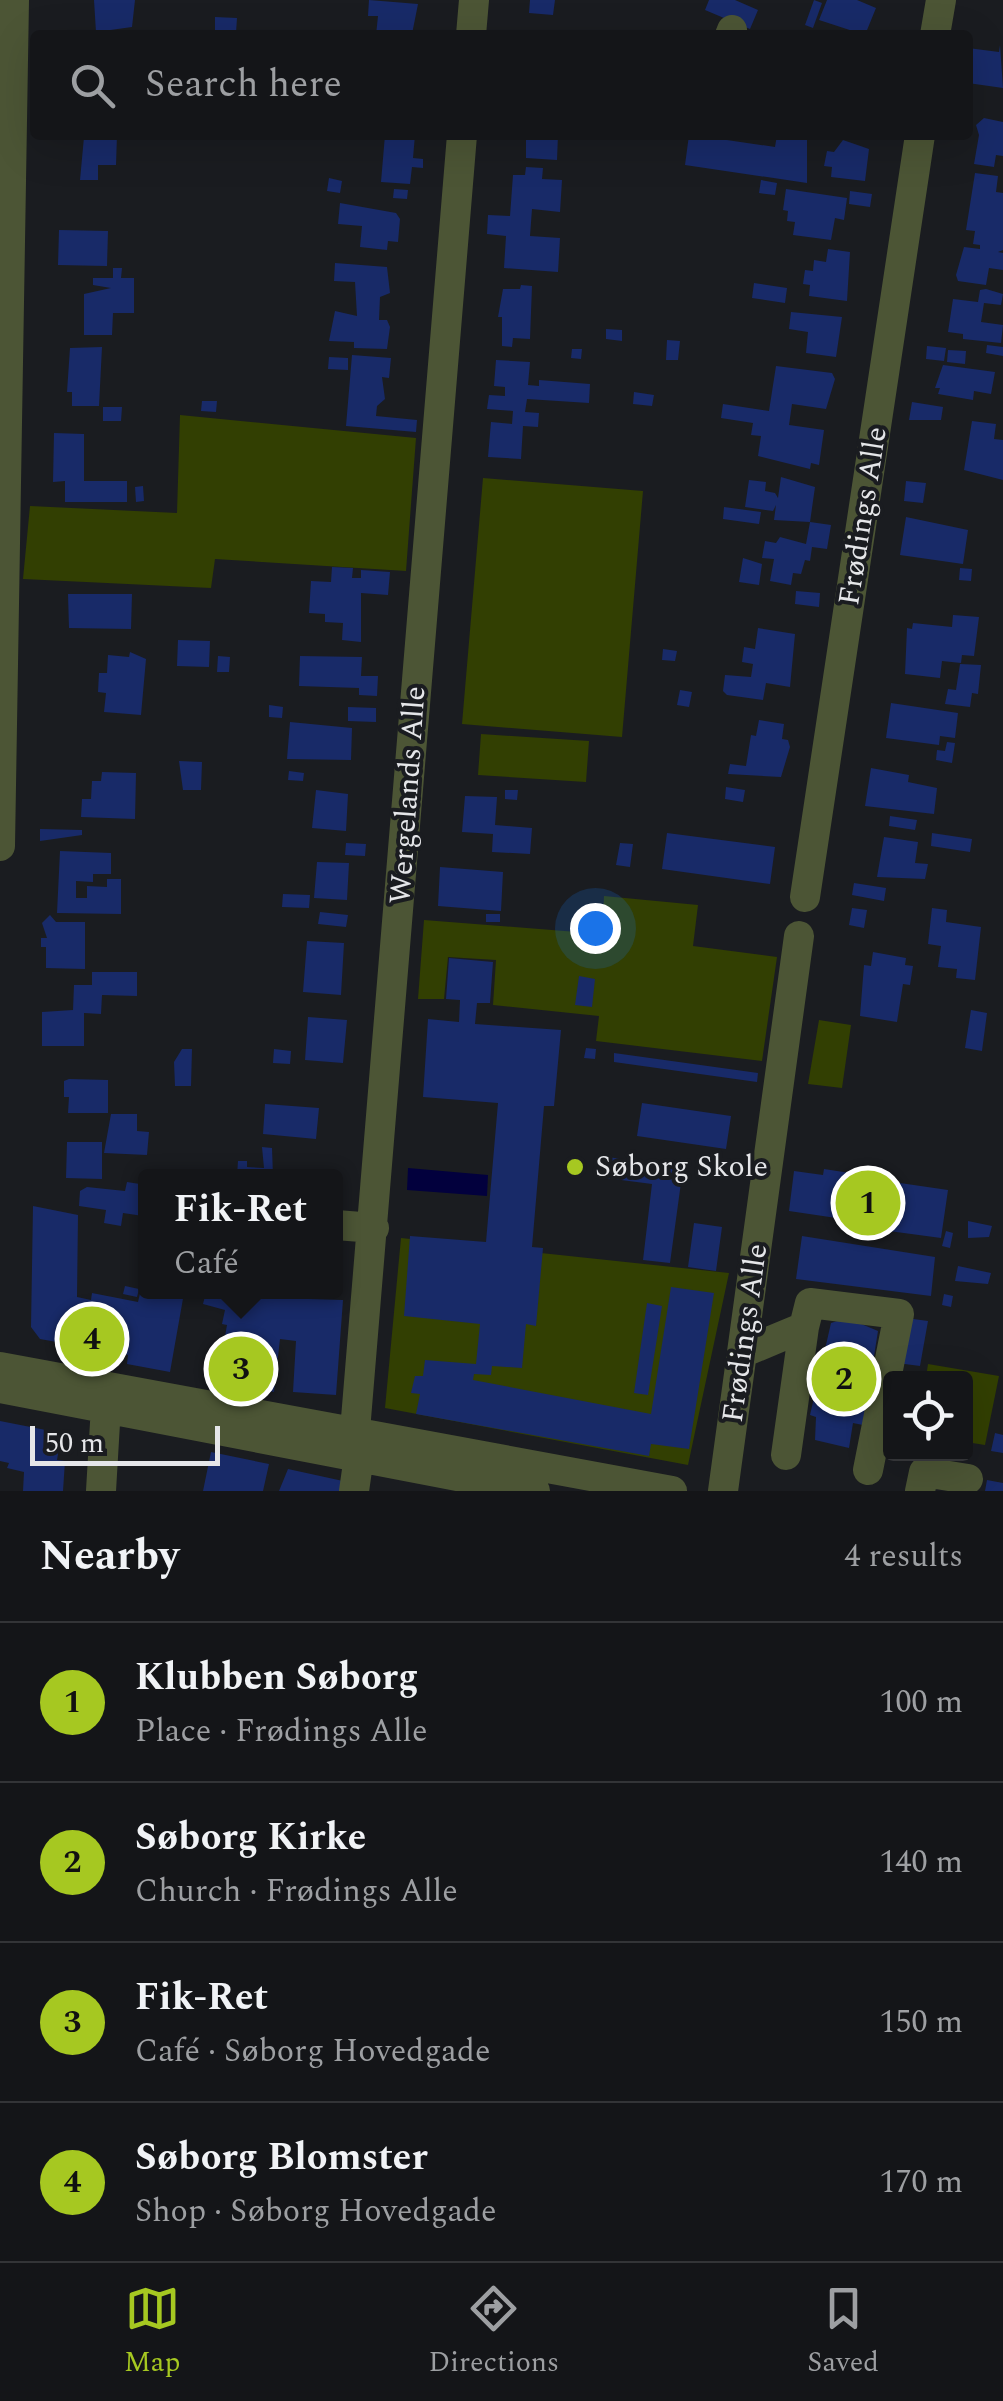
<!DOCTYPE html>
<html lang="en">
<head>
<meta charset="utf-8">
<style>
  body { margin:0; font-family:Spectral,serif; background:#212225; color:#f1f3f6 }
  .controls { position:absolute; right:30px; bottom:30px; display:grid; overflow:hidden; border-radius:10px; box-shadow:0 10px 40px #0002 }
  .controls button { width:90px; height:90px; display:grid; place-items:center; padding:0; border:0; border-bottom:2px solid #333437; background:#141518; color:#f1f3f6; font:50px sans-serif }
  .scale { position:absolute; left:30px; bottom:25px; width:190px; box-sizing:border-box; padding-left:10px; border:5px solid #e5e6e9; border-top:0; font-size:28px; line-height:35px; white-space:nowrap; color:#e5e6e9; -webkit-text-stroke:8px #1a1c20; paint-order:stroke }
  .you { position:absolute; left:595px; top:928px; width:35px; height:35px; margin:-25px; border:8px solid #fff; border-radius:50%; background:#1a73e8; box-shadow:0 0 0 15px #1a73e833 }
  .badge { display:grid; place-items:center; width:65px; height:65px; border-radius:50%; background:#a6c821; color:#111; font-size:32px; font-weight:700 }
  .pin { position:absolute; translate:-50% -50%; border:5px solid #fff; box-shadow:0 2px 10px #0006 }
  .popup { position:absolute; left:138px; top:1169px; width:205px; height:130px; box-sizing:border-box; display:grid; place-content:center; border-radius:10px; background:#141518; filter:drop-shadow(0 2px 8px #0005); font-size:32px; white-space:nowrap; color:#9d9fa2 }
  .popup b { font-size:38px; color:#f1f3f6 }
  .popup::after { content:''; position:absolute; left:50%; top:100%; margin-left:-20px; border:20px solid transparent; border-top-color:#141518 }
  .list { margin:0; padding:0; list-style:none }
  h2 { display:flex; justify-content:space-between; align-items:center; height:130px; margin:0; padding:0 40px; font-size:42px }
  h2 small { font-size:32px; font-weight:400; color:#9d9fa2 }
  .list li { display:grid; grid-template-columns:65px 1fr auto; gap:30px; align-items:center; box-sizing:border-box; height:160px; padding:0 40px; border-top:2px solid #333437 }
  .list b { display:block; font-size:38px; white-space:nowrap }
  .list p { margin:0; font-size:32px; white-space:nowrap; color:#9d9fa2 }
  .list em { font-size:32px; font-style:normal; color:#9d9fa2 }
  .icon { flex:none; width:55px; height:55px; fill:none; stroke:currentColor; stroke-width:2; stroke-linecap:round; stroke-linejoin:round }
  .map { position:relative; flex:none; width:1003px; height:1491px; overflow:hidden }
  .search { position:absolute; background:#141518; box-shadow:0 10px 40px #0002; left:30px; right:30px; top:30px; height:110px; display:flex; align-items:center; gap:25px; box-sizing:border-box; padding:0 35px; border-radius:10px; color:#9d9fa2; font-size:38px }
  .sheet { height:770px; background:#141518 }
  nav { display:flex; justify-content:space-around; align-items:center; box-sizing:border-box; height:140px; border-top:2px solid #333437; background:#141518; font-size:28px; color:#9d9fa2 }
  nav a { display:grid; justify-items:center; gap:5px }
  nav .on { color:#a6c821 }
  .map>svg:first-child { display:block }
</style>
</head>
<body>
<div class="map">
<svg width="1003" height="1491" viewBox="0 0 1003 1491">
  <rect width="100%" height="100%" fill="#1a1c20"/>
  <!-- green -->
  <path fill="#323f02" d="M180 415 416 438 406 571 215 559 211 588 23 579 30 506 177 513Z
    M483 478 643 491 622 737 462 724Z
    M481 734 589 741 586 782 478 775Z
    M604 896 698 905 693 946 777 957 762 1061 596 1041 599 1016 493 1005 496 960 448 957 444 999H418L424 920 602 934Z
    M819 1020 851 1025 842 1088 808 1084Z
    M401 1238 729 1273 688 1465 385 1408Z
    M928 1364 999 1376 985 1445 966 1442V1378H926Z"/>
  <!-- water -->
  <path fill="#02003d" d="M408 1168 488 1175 487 1196 407 1190Z"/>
  <!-- building -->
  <path fill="#182a68" d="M94 0H135L132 27 96 32Z
    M369 0 418 4 412 34 376 35 378 16H368Z
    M530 0H555L553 15 529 13Z
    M709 0H735L758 10 750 29 705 10Z
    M814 0 822 3 813 28 805 25Z
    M827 0H857L876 8 865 35 819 20Z
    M215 17 237 18 236 33 215 32Z
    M1000 45 1003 88 968 83V48L999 52Z
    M984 118 1003 122V156L996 155 994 167 974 164 979 135 976 125Z
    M117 135 116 165H98V180H80L84 137Z
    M385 135H415L413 158 423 159V168L412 167 410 184 381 182Z
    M526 135H558L557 160 526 158Z
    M689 135H720V139L775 147 777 135H807V183L685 165Z
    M843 140 869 149 865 181 831 177 832 167 824 166 827 151 834 152Z
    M526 167 543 168 542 179 562 180 560 212 532 209 530 236 560 238 558 272 504 268 506 236 487 234 488 215 510 216 513 175H525Z
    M975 173 998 176 996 192 1003 193V250L998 252 1003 253V270L989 268 986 285 958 281 956 275 964 247 980 249V245L973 244 975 231 966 230Z
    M329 178 342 181 340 193 327 191Z
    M761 180 777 183 775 195 759 193Z
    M394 189 408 190 407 199 393 198Z
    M786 189 847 198 844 220 835 218 831 240 793 235 795 222 787 221 788 211 783 210Z
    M850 191 872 194 870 207 849 204Z
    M340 203 396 213 400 219 398 242 388 241 387 250 360 247 362 226 338 224Z
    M59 230 108 231 107 266 58 265Z
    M828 249 850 252 847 301 809 296 810 285 803 284 805 270 813 271 814 260 826 262Z
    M335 263 387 267 390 293 380 297 379 320H387L390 327 387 349 354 348V342L329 341 335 311 357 316 355 282 334 281Z
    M113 268H122L121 278H134V313H113L112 335H84V294L111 288 93 285V278H113Z
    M754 283 787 288 785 303 752 298Z
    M521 285 532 286 530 339 513 338 512 347 502 346V317H498L503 289H520Z
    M986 289 1003 294 1001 305 984 303 981 322 1003 325 1001 343 963 339V334L948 332 953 299 978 302 980 290Z
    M791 312 842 317 836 357 806 353 808 332 789 329Z
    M606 329 622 330V341L606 339Z
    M667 340 680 341 678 360H666Z
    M987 345 1003 347V356L986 353Z
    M927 346 946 348 944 361 926 359Z
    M102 347 99 406H72V392H67L70 348Z
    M572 349H582L581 359 571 358Z
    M948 350 966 351 965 364 947 362Z
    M352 355 391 358 389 378 382 377 385 399 377 406 376 416 417 420 416 432 346 426Z
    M329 357 348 358V370L328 369Z
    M496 360 530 362 528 385 539 386V380L590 384 589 403 527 399 525 412 539 413 538 427 523 426 521 459 488 457 491 422 512 424 513 411 487 409 489 395 505 396V387L494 386Z
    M943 365 995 372 991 394 974 391 973 400 938 394 940 388H935Z
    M776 366 832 373 835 379 826 409 792 404 789 425 824 430 819 465 811 463 810 469 758 456 761 436 751 435 753 423 721 418 723 404 769 411Z
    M634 392 654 395 652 406 633 404Z
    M202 401H217L216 412 201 411Z
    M912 402 943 407 941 420H909Z
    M103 407H122L121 421H103Z
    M972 421 996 424 994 439 1003 440V480L964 470Z
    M54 433 84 434V481H127V502H65V481L53 482Z
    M781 477 815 487 810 522 774 520 776 505 773 511 745 507 749 480 766 482 765 491 775 493 778 498Z
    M906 481 926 483 923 503 904 501Z
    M143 486 144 501 136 502 135 487Z
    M724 507 761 512 759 524 723 519Z
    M906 517 968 530 963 564 900 555Z
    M810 522 831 525 827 549 812 547 810 561 805 560 801 574 793 573 791 585 770 581 774 559 762 558 765 541 776 543 780 537 806 544Z
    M743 558 762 564 759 585 739 582Z
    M332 567 353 568 352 578H361V570L390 572 388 595 361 593V642L342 640 343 623 325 622V614L309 613 311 581 331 582Z
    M960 568 972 569 971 581 959 580Z
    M796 591 820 593 819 607 795 604Z
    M68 594H132L131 629 69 628Z
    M953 615 979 617 974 656 962 655 961 663 942 661 940 678 905 674 907 628 912 629 913 623 952 627Z
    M758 628 795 634 790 687 766 683 763 700 727 695 723 691 725 675 751 677 753 664 742 662 744 647 755 649Z
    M178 640 210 641 209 667 177 666Z
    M663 649 677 651 675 661 662 660Z
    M130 652 146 659 141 715 104 712 106 693 98 692 99 673H107L108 655 129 657Z
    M218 656 230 657 229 672H217Z
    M300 656 362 657 361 676H378L377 696 359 695V688L299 686Z
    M960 664 981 665 978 694 972 693 970 707 945 704 948 689 956 690Z
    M680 690 692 692 689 707 677 705Z
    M891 703 958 713 955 738 940 736 939 745 886 738Z
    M269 705 283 707 282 718 269 717Z
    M348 707 376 708V722L348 721Z
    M759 720 784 724 782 739 788 740 790 747 781 777 728 774 730 764 746 766 751 735 756 736Z
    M290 722 352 728 351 760 287 759Z
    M947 742 955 743 952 763 936 760 937 750 945 751Z
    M179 761 202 762 201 790H183Z
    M871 768 909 775 908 782 937 788 934 814 865 806Z
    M289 771 304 773 303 781 288 780Z
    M102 772 136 773 135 819 81 817 82 799H91L92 781H101Z
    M726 787 745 790 743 802 725 799Z
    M316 790 348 794 346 831 312 828Z
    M505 790H518L517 800 505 799Z
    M465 796 497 797 495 825 532 828 530 854 492 852 493 834 462 832Z
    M890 816 917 820 915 830 889 826Z
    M40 829 82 830V835L40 841Z
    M667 833 775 847 770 884 662 869Z
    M932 833 972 839 970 852 931 846Z
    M884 837 918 842 915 863 928 864 925 879 877 877Z
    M346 843 366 844 365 856 345 855Z
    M620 843 633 844 630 867 616 865Z
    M60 851 111 853V874H93V882L76 881V898H87V886L107 887V879H121V914L57 913Z
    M317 862 349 863 347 900 314 898Z
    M440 867 503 872 501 911 438 906Z
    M854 883 886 888 884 901 852 895Z
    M283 894 310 895 309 908 282 907Z
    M852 908 867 910 864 928 849 925Z
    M932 908 947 910 946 922 981 927 975 980 956 978 957 969 938 967 941 946 928 944Z
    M320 912 348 915 346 927 318 924Z
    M486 914H500V922H486Z
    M50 915 56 922H85V969L46 968V947H41V938H47L42 923Z
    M307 941 344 943 341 995 303 992Z
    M873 952 906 958 905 965 913 966 910 985 903 984 897 1022 860 1016 864 965 871 966Z
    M449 958 493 962 490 1003H477L475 1024 561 1030 554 1106H544L532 1247 543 1248 536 1326 526 1324 522 1368 492 1366 491 1375 474 1374 473 1380 651 1414 671 1287 714 1293 689 1449 651 1444 649 1456 416 1414 420 1394 411 1393 415 1376H423L425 1360 476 1364 480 1324 404 1316 410 1236 486 1242 498 1103 423 1097 428 1019 459 1022 460 1000 446 999Z
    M92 972H137V996L102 995 101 1014 84 1013V1046H42V1012L73 1010 74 985H92Z
    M579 976 595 979 592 1007 575 1005Z
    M971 1010 987 1013 982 1051 965 1048Z
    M308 1017 347 1020 343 1063 305 1060Z
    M586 1048 596 1049 595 1059 584 1058Z
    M182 1049H192L191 1086H175L174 1062Z
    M274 1049 291 1051 290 1064 273 1063Z
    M614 1053 758 1073 757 1082 614 1062Z
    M69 1079 108 1080V1113H68L69 1097H64V1081Z
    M642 1103 731 1116 726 1149 637 1136Z
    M265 1104 319 1108 316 1139 263 1134Z
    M111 1114H137V1131L149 1132 147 1155 104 1153Z
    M67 1142H102V1179L66 1178Z
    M262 1147 272 1148 273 1176H237L238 1161H247V1167L264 1168Z
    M601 1156 683 1168 670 1263 643 1260 652 1184 598 1177Z
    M824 1169 850 1173 848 1181 873 1185 872 1191 898 1195 900 1183 948 1190 941 1238 889 1231 891 1219 871 1216 870 1223 789 1211 794 1171 823 1175Z
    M127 1182 146 1185 143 1216 123 1213 121 1226 104 1223 106 1210 79 1206 80 1191 87 1187 125 1191Z
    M33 1206 78 1215 77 1297 91 1300 92 1293 138 1302 142 1285 146 1292 184 1293 170 1372 127 1364 128 1355 40 1339 31 1327Z
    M968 1221 992 1226 989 1237 968 1238Z
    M694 1223 722 1227 716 1271 688 1267Z
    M946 1231 953 1233 950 1248 942 1246Z
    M802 1236 935 1257 931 1296 796 1279Z
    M958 1266 991 1273 988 1284 955 1281Z
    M125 1286 139 1289 137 1297 123 1294Z
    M206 1292H247L269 1298 270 1292H276L275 1298 343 1300 336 1395 293 1392 296 1341 280 1339 274 1392 217 1381 227 1325 222 1324 225 1310 203 1304Z
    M944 1294 953 1296 951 1307 942 1305Z
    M647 1303 662 1306 648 1395 634 1393Z
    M847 1318 878 1331 863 1425 853 1423 849 1448 815 1440 816 1417 810 1415 831 1323Z
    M906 1318 928 1321 920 1366 897 1363Z
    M0 1421 56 1432 53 1447 59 1448 57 1460 65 1461 63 1491H23L24 1472 7 1468 9 1463 0 1461Z
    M995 1433 1003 1435V1453L991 1451Z
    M211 1452 269 1464 263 1491H203Z
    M288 1469 343 1481 341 1491H279Z
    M987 1480 1003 1483V1491H985Z"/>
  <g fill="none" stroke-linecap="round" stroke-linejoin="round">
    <!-- minor -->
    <path stroke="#4c5535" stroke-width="30" d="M471 35 474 0
      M730 35 732 30
      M935 35 941 0
      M0 846 14 0
      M805 897 920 135
      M336 1225 374 1228
      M742 1353 804 1327 810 1303 899 1314 868 1470
      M0 1367 672 1491
      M0 1388 535 1491
      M353 1455 462 135
      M786 1455 804 1327
      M101 1491 106 1406
      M354 1491 359 1456
      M723 1491 799 936
      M920 1491 924 1472 968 1479"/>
  </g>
  <!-- markers -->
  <circle fill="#a6c821" stroke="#1a1c20" stroke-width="4" cx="575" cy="1167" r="10"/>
  <g text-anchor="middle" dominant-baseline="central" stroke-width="8" stroke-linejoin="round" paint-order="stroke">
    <!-- street labels -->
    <g font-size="30" fill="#e5e6e9" stroke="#1a1c20">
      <text transform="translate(863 516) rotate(-81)">Frødings Alle</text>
      <text transform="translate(408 795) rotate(-86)">Wergelands Alle</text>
      <text transform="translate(745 1333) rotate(-82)">Frødings Alle</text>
    </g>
    <!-- poi labels -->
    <g font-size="30" fill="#e5e6e9" stroke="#1a1c20" text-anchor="start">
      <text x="595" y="1167">Søborg Skole</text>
    </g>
  </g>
</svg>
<div class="controls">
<button><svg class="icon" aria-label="locate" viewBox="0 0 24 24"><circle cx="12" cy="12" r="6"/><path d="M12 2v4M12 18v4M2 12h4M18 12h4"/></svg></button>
</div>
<div class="scale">50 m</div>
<div class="you"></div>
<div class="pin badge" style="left:868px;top:1203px">1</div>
<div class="pin badge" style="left:844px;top:1379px">2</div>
<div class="pin badge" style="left:241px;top:1369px">3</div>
<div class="popup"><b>Fik-Ret</b>Café</div>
<div class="pin badge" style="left:92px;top:1339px">4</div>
<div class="search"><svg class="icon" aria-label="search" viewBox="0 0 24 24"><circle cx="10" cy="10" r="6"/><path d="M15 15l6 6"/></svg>Search here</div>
</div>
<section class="sheet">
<h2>Nearby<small>4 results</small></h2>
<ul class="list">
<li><span class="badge">1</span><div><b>Klubben Søborg</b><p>Place · Frødings Alle</p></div><em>100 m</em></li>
<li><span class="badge">2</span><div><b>Søborg Kirke</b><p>Church · Frødings Alle</p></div><em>140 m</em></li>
<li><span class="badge">3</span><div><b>Fik-Ret</b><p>Café · Søborg Hovedgade</p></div><em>150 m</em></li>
<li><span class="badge">4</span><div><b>Søborg Blomster</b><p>Shop · Søborg Hovedgade</p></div><em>170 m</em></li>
</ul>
</section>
<nav>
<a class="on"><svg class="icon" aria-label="map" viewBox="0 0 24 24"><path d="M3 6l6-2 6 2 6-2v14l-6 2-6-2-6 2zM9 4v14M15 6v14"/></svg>Map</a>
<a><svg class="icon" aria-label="directions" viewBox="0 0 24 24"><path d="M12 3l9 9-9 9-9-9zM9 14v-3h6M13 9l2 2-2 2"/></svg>Directions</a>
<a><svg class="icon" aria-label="saved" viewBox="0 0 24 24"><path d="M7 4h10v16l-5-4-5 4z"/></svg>Saved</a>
</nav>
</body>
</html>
